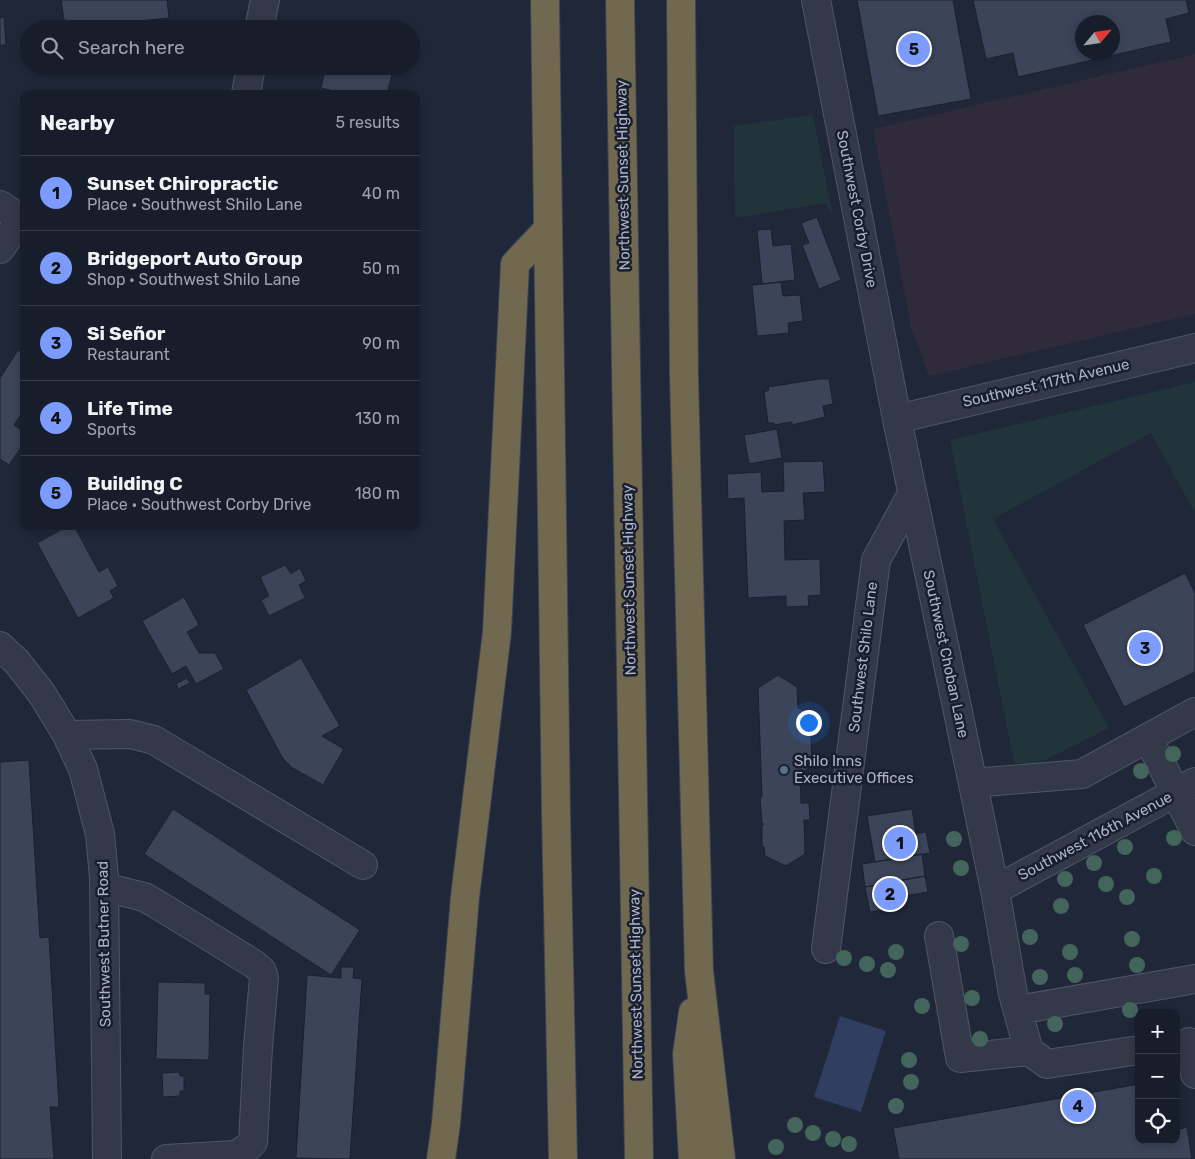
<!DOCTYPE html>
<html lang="en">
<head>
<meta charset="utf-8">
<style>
  body { margin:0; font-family:Rubik,sans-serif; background:#202633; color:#f1f3f6 }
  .controls { position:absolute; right:15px; bottom:15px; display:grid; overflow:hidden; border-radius:10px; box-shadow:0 2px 8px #0003 }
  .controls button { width:45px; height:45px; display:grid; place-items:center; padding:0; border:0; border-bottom:1px solid #363b47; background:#171d2b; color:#f1f3f6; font:25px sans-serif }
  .compass { position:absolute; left:1075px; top:15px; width:45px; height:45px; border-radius:50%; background:#171d2b; box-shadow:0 2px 8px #0003; rotate:61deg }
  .you { position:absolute; left:808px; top:722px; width:18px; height:18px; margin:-12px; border:4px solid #fff; border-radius:50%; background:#1a73e8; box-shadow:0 0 0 8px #1a73e833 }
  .badge { display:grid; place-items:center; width:32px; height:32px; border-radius:50%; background:#7b9cfe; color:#111; font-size:16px; font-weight:700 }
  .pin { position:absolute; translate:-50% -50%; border:2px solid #fff; box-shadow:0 1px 5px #0006 }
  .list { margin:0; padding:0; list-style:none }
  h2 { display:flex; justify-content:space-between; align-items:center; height:65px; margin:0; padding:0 20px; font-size:21px }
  h2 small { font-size:16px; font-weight:400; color:#9ea2a9 }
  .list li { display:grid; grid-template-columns:32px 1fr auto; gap:15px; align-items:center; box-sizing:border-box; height:75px; padding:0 20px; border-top:1px solid #363b47 }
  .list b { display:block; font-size:19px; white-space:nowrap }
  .list p { margin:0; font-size:16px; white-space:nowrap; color:#9ea2a9 }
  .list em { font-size:16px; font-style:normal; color:#9ea2a9 }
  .icon { flex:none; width:28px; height:28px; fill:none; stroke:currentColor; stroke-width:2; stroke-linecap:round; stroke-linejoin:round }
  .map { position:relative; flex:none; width:1195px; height:1159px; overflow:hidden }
  .search { position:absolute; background:#171d2b; box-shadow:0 2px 8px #0003; left:20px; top:20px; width:400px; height:55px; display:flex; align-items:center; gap:12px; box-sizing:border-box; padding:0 18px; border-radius:28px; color:#9ea2a9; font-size:19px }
  .panel { position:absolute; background:#171d2b; box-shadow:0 2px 8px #0003; left:20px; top:90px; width:400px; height:440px; border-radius:10px }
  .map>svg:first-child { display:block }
</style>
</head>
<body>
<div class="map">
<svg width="1195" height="1159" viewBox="0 0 1195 1159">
  <rect width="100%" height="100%" fill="#1f2739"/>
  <!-- medical -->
  <path fill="#2f2b3a" d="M1195 54V314L929 376 911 327 873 129Z"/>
  <!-- green -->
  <path fill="#21343a" d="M813 115 833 216 825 203 735 218 734 126Z
    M1195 382V513L1151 433 993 519 1109 728 1048 759 1028 765 1014 763 950 440Z"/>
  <!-- water -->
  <path fill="#303e60" d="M840 1016 886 1031 861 1112 814 1097Z"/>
  <!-- building -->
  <path fill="#3b4459" stroke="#1a2030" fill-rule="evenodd" d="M61 0H167L169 18 87 26V23L66 26V20H64Z
    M857 0H953L971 99 878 116Z
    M973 0H1186L1189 13 1166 19 1171 42 1018 77 1013 53 986 59ZM1082 22H1112V52H1082Z
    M4 17 6 45H0V18Z
    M326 66H394L387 94H338V92L321 88Z
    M817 217 841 280 819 289 802 245 809 243 801 223Z
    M771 229 773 246 791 244 795 280 762 284 757 230Z
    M781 282 783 296 800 295 803 321 788 323 789 333 757 336 752 285Z
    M18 350 24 354V418L20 416 14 425 24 432V443L9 465 0 459V378Z
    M819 379H829L833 404 823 406 825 417 792 425V422L774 425V423H768L764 392 769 390 768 387Z
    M777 429 782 458 749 464 744 435Z
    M823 461 825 492 803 493 805 520 784 521 785 560 820 559 821 595 808 596 809 606 786 607V596L748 598 744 498 728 499 727 474 761 472 762 492 784 491 783 462Z
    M68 526H74L99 572 108 567 118 586 110 591 114 598 78 618 37 543Z
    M285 565 291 574 300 568 306 581 299 585 305 598 269 616 261 600 269 596 260 577Z
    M1185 573 1195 593V672L1124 707 1083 625Z
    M184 597 199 625 187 632 199 653H215L224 669 196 684 186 666 172 674 142 621Z
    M301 658 340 726 322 736 344 749 323 785 291 767 282 757 246 690Z
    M778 675 797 687 798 708 810 712 812 766 800 774 801 803H809L810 820H804L805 854 786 866 765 856 764 847 762 846V826L764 824 762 823 760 798 762 797 758 688Z
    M187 678 190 683 178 689 176 684Z
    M29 760 40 938 49 937 59 1107H50L54 1159H0V762Z
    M173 809 360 930 331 975 144 854Z
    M912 809 916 834 926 832 930 853 875 862 867 816Z
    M922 854 925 876 865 887 862 864Z
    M925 876 928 892 899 897 900 907 870 912 865 887Z
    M341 967H354L353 978 362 979 350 1159 296 1158 307 975 341 978Z
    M158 982 205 983V994H210L209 1060 156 1059Z
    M179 1072 180 1076H184V1091H180V1096L163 1097 162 1073Z
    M1139 1084V1140H1176V1130L1187 1127 1192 1159H899L893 1128Z"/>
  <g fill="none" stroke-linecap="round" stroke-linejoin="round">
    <!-- minor casing -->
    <g stroke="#505667" stroke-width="30">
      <path id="minor" d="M816 0 897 419 995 890 1013 994 1029 1051 1047 1064 1139 1050
        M259 29 265 0
        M246 94 251 66
        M0 205 24 221
        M0 249 21 219
        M897 419 1195 348
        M0 646 17 662 42 694 67 735 83 769 100 834 104 877 107 1159
        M67 735 130 734 154 740 363 865
        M1148 738 1195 831
        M973 783 1082 774 1195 712
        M104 887 144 897 155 903 254 964 262 971 264 978 258 1047 253 1142 247 1148 235 1155 166 1159
        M995 890 1195 782
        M939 936 960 1058 1029 1051
        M826 949 876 560 912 494
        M1018 1010 1195 979
        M1189 1042 1195 1074"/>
    </g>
    <!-- highway casing -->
    <g stroke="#3d4354" stroke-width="30">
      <path id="highway" d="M545 0 556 813 563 1159
        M620 0 639 1159
        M681 0 684 377 699 971 721 1159
        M441 1159 446 1124 465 897 497 632 515 264 548 229
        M693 1159 687 1054 693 1012"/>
    </g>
    <!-- minor -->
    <use href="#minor" stroke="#333949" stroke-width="28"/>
    <!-- highway -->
    <use href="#highway" stroke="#70684f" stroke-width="28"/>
  </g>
  <!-- trees -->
  <g fill="#44655b">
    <circle cx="1173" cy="754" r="8"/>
    <circle cx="1141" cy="771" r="8"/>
    <circle cx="1174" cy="838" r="8"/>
    <circle cx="954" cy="839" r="8"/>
    <circle cx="1125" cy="847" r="8"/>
    <circle cx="1094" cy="863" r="8"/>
    <circle cx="961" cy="868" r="8"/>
    <circle cx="1154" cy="876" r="8"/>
    <circle cx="1065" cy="879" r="8"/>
    <circle cx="1106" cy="884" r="8"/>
    <circle cx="1127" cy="897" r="8"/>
    <circle cx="1061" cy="906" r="8"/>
    <circle cx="1030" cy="937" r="8"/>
    <circle cx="1132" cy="939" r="8"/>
    <circle cx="961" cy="944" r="8"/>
    <circle cx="896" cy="952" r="8"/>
    <circle cx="1070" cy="952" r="8"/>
    <circle cx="844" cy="958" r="8"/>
    <circle cx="867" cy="964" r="8"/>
    <circle cx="1137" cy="965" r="8"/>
    <circle cx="888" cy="970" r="8"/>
    <circle cx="1075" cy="975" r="8"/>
    <circle cx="1040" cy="977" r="8"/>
    <circle cx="972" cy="998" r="8"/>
    <circle cx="922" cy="1006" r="8"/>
    <circle cx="1130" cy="1010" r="8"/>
    <circle cx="1055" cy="1024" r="8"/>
    <circle cx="980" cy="1039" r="8"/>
    <circle cx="909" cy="1060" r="8"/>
    <circle cx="911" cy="1082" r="8"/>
    <circle cx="896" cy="1106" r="8"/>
    <circle cx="795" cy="1125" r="8"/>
    <circle cx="813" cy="1133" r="8"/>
    <circle cx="833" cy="1139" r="8"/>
    <circle cx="849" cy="1144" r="8"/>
    <circle cx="776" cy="1147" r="8"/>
  </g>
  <!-- markers -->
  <circle fill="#5c6f8a" stroke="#181e2e" stroke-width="2" cx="784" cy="770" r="5"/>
  <g text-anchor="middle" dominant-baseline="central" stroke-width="5" stroke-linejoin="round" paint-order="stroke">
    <!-- street labels -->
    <g font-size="15" fill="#adb3c6" stroke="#181e2e">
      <text transform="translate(623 175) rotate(-91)">Northwest Sunset Highway</text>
      <text transform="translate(857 209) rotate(79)">Southwest Corby Drive</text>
      <text transform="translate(1046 383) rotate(-13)">Southwest 117th Avenue</text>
      <text transform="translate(629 580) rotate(-91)">Northwest Sunset Highway</text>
      <text transform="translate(946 654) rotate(78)">Southwest Choban Lane</text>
      <text transform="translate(863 657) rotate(-83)">Southwest Shilo Lane</text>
      <text transform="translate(1095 836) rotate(-28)">Southwest 116th Avenue</text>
      <text transform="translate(104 944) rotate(-91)">Southwest Butner Road</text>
      <text transform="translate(636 984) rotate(-91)">Northwest Sunset Highway</text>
    </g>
    <!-- poi labels -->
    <g font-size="15" fill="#adb3c6" stroke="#181e2e" text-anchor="start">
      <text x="794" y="761">Shilo Inns<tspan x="794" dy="17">Executive Offices</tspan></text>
    </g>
  </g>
</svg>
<div class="controls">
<button>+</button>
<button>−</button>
<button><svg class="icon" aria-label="locate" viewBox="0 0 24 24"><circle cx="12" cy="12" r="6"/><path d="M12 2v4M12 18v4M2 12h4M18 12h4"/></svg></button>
</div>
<svg class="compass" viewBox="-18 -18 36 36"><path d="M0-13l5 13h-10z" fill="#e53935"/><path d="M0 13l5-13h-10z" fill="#9ea2a9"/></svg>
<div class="you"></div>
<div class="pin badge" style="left:900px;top:843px">1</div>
<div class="pin badge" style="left:890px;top:894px">2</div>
<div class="pin badge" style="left:1145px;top:648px">3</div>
<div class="pin badge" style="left:1078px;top:1106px">4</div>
<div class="pin badge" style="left:914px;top:49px">5</div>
<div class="search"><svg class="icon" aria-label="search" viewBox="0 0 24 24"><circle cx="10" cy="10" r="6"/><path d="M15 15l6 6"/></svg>Search here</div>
<section class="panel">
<h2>Nearby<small>5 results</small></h2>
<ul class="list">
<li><span class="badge">1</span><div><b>Sunset Chiropractic</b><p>Place · Southwest Shilo Lane</p></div><em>40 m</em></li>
<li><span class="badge">2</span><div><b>Bridgeport Auto Group</b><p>Shop · Southwest Shilo Lane</p></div><em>50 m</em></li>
<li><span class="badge">3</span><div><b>Si Señor</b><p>Restaurant</p></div><em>90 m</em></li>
<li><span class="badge">4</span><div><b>Life Time</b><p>Sports</p></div><em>130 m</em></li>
<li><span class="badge">5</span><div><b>Building C</b><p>Place · Southwest Corby Drive</p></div><em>180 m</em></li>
</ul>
</section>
</div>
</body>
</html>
